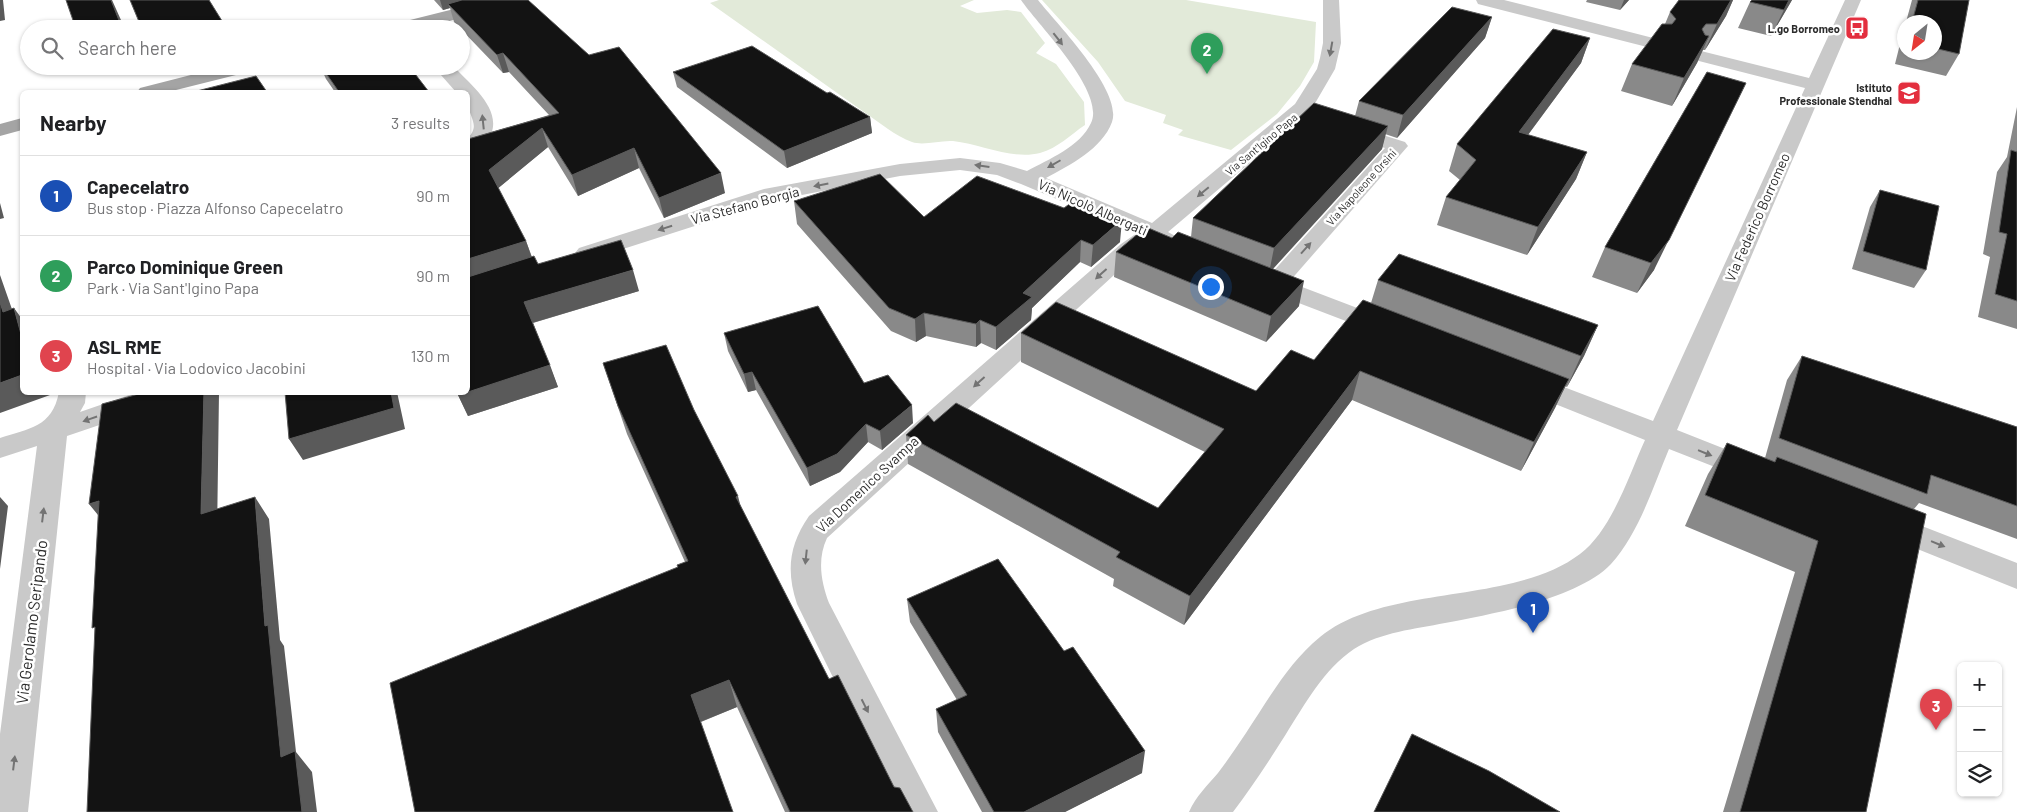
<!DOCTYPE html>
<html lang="en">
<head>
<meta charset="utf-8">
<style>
  body { margin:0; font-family:Barlow,sans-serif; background:#f2f2f2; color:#202124 }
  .controls { position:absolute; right:15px; bottom:15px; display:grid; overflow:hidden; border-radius:8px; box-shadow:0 1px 4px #0004 }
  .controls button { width:45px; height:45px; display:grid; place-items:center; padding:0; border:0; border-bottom:1px solid #e0e0e0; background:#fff; color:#202124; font:25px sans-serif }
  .compass { position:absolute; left:1897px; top:15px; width:45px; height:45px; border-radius:50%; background:#fff; box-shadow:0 1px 4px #0004; rotate:210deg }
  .you { position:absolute; left:1210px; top:286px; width:18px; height:18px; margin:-12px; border:4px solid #fff; border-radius:50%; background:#1a73e8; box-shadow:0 0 0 8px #1a73e833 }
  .badge { display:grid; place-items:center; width:32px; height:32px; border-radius:50%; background:#e32e3e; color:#fff; font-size:16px; font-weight:700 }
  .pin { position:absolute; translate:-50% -41px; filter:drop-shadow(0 1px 2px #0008) }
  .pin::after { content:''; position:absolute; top:26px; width:18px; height:15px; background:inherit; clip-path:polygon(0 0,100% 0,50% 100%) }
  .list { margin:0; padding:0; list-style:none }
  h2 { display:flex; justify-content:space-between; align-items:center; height:65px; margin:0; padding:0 20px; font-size:21px }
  h2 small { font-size:16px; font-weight:400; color:#757577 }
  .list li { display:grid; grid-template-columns:32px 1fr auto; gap:15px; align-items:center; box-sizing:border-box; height:80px; padding:0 20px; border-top:1px solid #e0e0e0 }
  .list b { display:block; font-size:19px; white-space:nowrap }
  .list p { margin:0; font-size:16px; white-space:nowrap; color:#757577 }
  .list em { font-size:16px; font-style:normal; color:#757577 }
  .icon { flex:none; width:28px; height:28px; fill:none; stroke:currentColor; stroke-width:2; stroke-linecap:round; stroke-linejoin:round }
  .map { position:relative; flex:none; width:2017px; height:812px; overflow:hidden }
  .search { position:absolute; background:#fff; box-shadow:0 1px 4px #0004; left:20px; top:20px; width:450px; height:55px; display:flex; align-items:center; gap:12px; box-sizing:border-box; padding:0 18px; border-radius:28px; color:#757577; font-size:19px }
  .panel { position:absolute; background:#fff; box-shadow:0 1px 4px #0004; left:20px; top:90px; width:450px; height:305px; border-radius:8px }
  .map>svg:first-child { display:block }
</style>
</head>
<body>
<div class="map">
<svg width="2017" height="812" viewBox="0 0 2017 812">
  <rect width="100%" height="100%" fill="#fff"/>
  <!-- green -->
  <path fill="#e2ead9" d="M719 0H974L960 6 977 13 1007 10 1021 12 1045 43 1036 53 1056 64 1084 102 1085 125C1070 135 1058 148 1040 153 1012 160 981 144 953 141 940 140 924 146 912 142 904 139 895 134 888 129L710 3Z
    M1042 0H1186L1316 22 1314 62 1300 86 1277 114 1231 150 1178 135 1183 130 1163 123 1166 115 1125 101 1098 62Z"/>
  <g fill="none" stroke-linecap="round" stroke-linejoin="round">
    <!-- minor -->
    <path fill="#c9c9c9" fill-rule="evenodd" d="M1021 0H1038C1057 24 1123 91 1112 122 1102 149 1070 165 1046 178L1152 223 1295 104 1317 69 1320 58 1323 43V0H1339L1341 43 1335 69 1310 112 1168 232 1186 242 1190 247 1186 252C1173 255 1165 249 1154 243L1137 254 827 538C817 559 821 582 829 603L938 812H899L797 604C786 571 789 545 809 516L1121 244 1137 233 1021 184 997 175 960 170 900 176 776 200 595 258 587 260 579 258 575 253 579 248 764 189 900 164 960 158 1000 163 1027 171C1049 159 1080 147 1091 123 1106 92 1038 25 1021 0Z
      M1476 0H1504L1661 40 1664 44 1661 48 1655 49 1478 4Z
      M1845 0H1861L1677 430 1763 464 1768 471 1763 478 1753 482 1743 478 1669 449C1653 487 1639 533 1611 564 1578 599 1491 614 1445 623 1415 629 1381 632 1354 649 1324 669 1305 704 1286 734 1269 761 1252 787 1233 812H1189C1196 796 1207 786 1218 773 1228 760 1237 746 1246 733 1268 700 1289 662 1320 637 1387 583 1511 606 1580 554 1612 530 1629 475 1645 440L1515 388 1512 382 1515 376 1525 373 1535 376 1653 421 1805 88 1695 60 1692 56 1695 52 1701 51 1809 78Z
      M433 66H453C471 85 509 114 486 142 481 149 476 153 468 154V138C480 126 470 118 468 105 467 101 468 96 468 92H456Z
      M1348 124 1405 142 1408 146 1289 282 1394 322 1398 328 1394 334 1385 336 1257 287 1254 282 1257 277 1269 276 1385 148 1341 134 1338 130 1341 126Z
      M59 392H86L85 403 80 412 138 392H182L179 398 67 436 28 812H0V734L37 446 0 458V438C29 428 52 428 59 392Z
      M1886 512 2017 563V589L1875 532 1871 524 1875 516Z"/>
    <!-- major -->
    <path fill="#a4a4a4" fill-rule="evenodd" d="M490 0H518L516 4 418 29H387L390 25Z
      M226 66H258L256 70 168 92H137L140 88Z
      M22 118V130L0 136V124Z"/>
  </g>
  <!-- wall -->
  <path fill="#898989" d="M434 0H528L725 193 664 218 639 168 578 196 548 147 498 188 526 241 532 257 538 264 639 291 533 323 558 387 468 416 458 395 468 139 549 115 509 72 503 73 454 22 450 8 443 10Z
    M1587 0H1629L1620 10 1586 2Z
    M1679 0H1733L1726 16 1705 50H1703L1697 63 1672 106 1621 91 1632 64 1665 24 1670 12Z
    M1792 0 1771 36 1738 28 1750 2Z
    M1912 0H1969L1959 54 1946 76 1895 64 1904 28V52H1934V22H1906Z
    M1492 17 1485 38 1397 138 1385 134 1382 149 1273 269 1299 306 1266 342 1114 277 1116 252 1172 238 1191 237 1193 218 1355 116 1359 101Z
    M1590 38 1581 63 1528 135 1587 152 1576 179 1527 255 1437 225 1446 197 1460 180 1449 171 1457 144Z
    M320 66H409L429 92H335L326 79Z
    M673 72 827 93 870 117 872 133 787 168 677 87Z
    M1707 72 1654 270 1637 293 1592 277 1605 247Z
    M2017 107V329L1978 317 1990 257 1983 254 1997 172 2007 157Z
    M1880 190 1926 270 1914 288 1852 269 1870 207Z
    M794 201 924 217 1120 242 1091 267 1080 262 1032 308 1031 320 996 350 981 343 976 347 926 336 916 342 891 331 797 224Z
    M1378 280 1598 325 1584 356 1567 387 1565 386 1555 408 1521 471 1352 400 1184 625 1113 586 1114 579 908 464 906 435 934 422 1158 508 1205 452 1021 362V333L1256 391 1314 360 1371 303Z
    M724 333 864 383 913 423 882 450 868 442 840 472 810 486 756 390 748 392 728 351Z
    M1802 356 2017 427V539L1919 503 1914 509 1866 812H1723L1795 572 1685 526 1708 474 1727 443 1765 458 1787 380Z
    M603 363 694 410 741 507 829 679 894 787 913 812H785L737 707 701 722 415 812 678 567 685 562 627 434Z
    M907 599 1142 773 1065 812H982L938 732 936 709 957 700 910 622Z"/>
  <!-- shaded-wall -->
  <path fill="#5a5a5a" d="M0 0H3L5 20 0 21Z
    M111 0H112L125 29H96Z
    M440 0H482L448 4 450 8 443 10Z
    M1624 0H1629L1620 10Z
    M1731 0H1733L1726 16 1705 50 1717 24Z
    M1789 0H1792L1771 36Z
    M1492 17 1485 38 1397 138 1403 115Z
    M1709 36 1697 63 1672 106 1684 78Z
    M1590 38 1581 63 1510 159 1519 132Z
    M503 53 509 72 503 73 497 55Z
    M1746 83 1654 270 1637 293 1651 263Z
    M870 117 872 133 787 168 784 151Z
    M1388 126 1382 149 1269 273 1274 248Z
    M542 128 548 147 496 190 489 170Z
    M634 148 639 168 578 196 572 175Z
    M1587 152 1576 179 1527 255 1538 227Z
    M721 173 725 193 664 218 659 198Z
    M0 203 4 218 0 219Z
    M1122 220 1120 242 1091 267 1093 245Z
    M1081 240 1080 262 1032 308 1031 320 996 350V327L1023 293Z
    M526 241 533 261 468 282V259Z
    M633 270 639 291 532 323 524 302Z
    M0 275 21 335 3 312 0 302Z
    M1304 281 1299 306 1266 342 1271 316Z
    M14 308 22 319V338Z
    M924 313 926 336 916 342 915 319Z
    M980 320 981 343 976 347V324Z
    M1598 325 1584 356 1567 387 1581 356Z
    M550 365 558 387 468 416 458 395 468 392Z
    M1360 371 1352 400 1184 625 1190 596Z
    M752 372 756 390 748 392 744 374Z
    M22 375V392H49L50 395 0 413V383Z
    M1569 379 1555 408 1521 471 1534 442Z
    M204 392H219L217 536 201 514Z
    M391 392H397L405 429 303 460 289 439Z
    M912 405 913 423 882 450 880 431Z
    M866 424 868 442 840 472 810 486 807 468Z
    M738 496 745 524 736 497Z
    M0 497 8 506 0 569Z
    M255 497 269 519 280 640 284 646 296 752 312 772 317 812H302L281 757 265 626Z
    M99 501 107 526 89 504Z
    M729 680 737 707 700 722 691 695Z
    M1145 751 1142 773 1065 812H1024Z"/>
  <!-- building -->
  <path fill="#131313" stroke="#5a5a5a" d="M66 0H111L120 23 96 29H76Z
    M130 0H209L227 29H142Z
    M462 0H528L589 55 619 47 721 173 659 198 634 148 572 175 542 128 489 170 526 241 468 259V139L559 113 503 53 497 55 448 4Z
    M1679 0H1731L1717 24H1706L1702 29 1705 35 1709 36 1684 78 1632 64 1662 24H1672L1676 19 1670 12Z
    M1752 0H1789L1784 10 1750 2Z
    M1918 0H1969L1959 54 1934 48V22H1912Z
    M1452 7 1492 17 1403 115 1359 101Z
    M1553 29 1590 38 1519 132 1587 152 1538 227 1446 197 1476 160 1457 144Z
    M752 46 827 93 830 92 870 117 784 151 673 72Z
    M321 66H409L429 92H339Z
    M1707 72 1746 83 1669 240 1651 263 1605 247Z
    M256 76 267 92H193Z
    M1314 103 1388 126 1274 248 1193 218Z
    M2011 150 2017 152V301L1995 294 2007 234 1999 232Z
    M880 174 924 217 977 176 1064 208 1072 202 1122 220 1093 245 1081 240 1023 293 1032 297 996 327 980 320 976 324 924 313 915 319 889 308 794 201Z
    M1880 190 1939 206 1926 270 1863 251Z
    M1146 227 1172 238 1178 232 1304 281 1271 316 1116 252Z
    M621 240 633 270 524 302 550 365 468 392V277L534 256 538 264Z
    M1399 254 1598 325 1581 356 1378 280Z
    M1363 300 1569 379 1534 442 1360 371 1190 596 1116 557 1120 552 906 435 928 415 934 422 956 403 1158 508 1224 429 1021 333 1056 302 1256 391 1291 350 1314 360Z
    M0 302 3 312 14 308 22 338V375L0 383Z
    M818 306 864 383 888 375 912 405 880 431 866 424 837 454 807 468 752 372 744 374 724 333Z
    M666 345 694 410 738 496 736 497 829 679 838 675 894 787 900 788 913 812H790L729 680 691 695 733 812H415L390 683 678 567 677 565 688 561 618 406 603 363Z
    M1802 356 2017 427V506L1931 475 1927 494 1779 438Z
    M146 392H204L201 514 255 497 265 626 268 625 281 757 295 751 302 812H87L95 627 92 628 99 501 89 504 102 404Z
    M285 392H391L394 408 289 439Z
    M457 392H465L458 395Z
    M1727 443 1775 462 1777 457 1926 514 1866 812H1740L1818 541 1705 495Z
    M998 559 1064 651 1073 647 1145 751 1024 812H994L936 709 967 695 907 599Z
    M1412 734 1489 771 1560 812H1374Z"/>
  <!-- one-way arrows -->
  <defs><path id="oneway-solid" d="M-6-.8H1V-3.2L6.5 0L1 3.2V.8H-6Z" transform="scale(1.25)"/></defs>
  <g fill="#737373">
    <use href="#oneway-solid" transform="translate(1058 39) rotate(52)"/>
    <use href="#oneway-solid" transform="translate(1331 49) rotate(100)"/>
    <use href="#oneway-solid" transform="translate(483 122) rotate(-96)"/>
    <use href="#oneway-solid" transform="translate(1054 164) rotate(150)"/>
    <use href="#oneway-solid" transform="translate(982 166) rotate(-172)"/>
    <use href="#oneway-solid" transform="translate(821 185) rotate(169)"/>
    <use href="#oneway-solid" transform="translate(1203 192) rotate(140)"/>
    <use href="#oneway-solid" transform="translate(665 228) rotate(162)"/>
    <use href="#oneway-solid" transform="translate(1306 248) rotate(-48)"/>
    <use href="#oneway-solid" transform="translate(1101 274) rotate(138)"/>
    <use href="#oneway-solid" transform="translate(979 382) rotate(138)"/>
    <use href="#oneway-solid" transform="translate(90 419) rotate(161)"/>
    <use href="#oneway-solid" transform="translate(1705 453) rotate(22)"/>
    <use href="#oneway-solid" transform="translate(43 515) rotate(-83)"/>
    <use href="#oneway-solid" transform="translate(1938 544) rotate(22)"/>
    <use href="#oneway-solid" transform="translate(806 557) rotate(96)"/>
    <use href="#oneway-solid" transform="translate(865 706) rotate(63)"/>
    <use href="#oneway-solid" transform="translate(14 763) rotate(-83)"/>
  </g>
  <!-- icons -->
  <defs>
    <g id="bus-square" transform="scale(1.25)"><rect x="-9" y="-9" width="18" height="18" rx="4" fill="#e32e3e" stroke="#fff"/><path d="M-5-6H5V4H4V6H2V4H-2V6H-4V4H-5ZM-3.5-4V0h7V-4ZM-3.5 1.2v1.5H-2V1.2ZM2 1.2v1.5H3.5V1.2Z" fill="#fff"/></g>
    <g id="school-square" transform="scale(1.25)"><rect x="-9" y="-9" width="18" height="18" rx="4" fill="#e32e3e" stroke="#fff"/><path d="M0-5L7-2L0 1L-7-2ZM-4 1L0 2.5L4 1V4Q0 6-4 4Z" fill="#fff"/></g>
  </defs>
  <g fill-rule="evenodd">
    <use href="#bus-square" x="1857" y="28"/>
    <use href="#school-square" x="1909" y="93"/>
  </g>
  <g text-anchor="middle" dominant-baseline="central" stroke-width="5" stroke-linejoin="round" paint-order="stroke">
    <!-- far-poi labels -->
    <g font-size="11" font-weight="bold" fill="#2c2c2c" stroke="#fff" text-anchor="end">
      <text x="1840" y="28">L.go Borromeo</text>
      <text x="1892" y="87">Istituto<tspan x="1892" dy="13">Professionale Stendhal</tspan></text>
    </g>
    <!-- far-street labels -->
    <g font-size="11" fill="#2c2c2c" stroke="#fff">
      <text transform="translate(1261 144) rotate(-40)">Via Sant'Igino Papa</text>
      <text transform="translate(1361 187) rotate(-48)">Via Napoleone Orsini</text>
    </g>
    <!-- street labels -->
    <g font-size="14" fill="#2c2c2c" stroke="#fff">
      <text transform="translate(745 205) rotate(-15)">Via Stefano Borgia</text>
      <text transform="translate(1093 207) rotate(24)">Via Nicolò Albergati</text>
      <text transform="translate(1757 217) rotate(-66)">Via Federico Borromeo</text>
      <text transform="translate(867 484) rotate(-43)">Via Domenico Svampa</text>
    </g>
    <!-- near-street labels -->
    <g font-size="16" fill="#2c2c2c" stroke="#fff">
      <text transform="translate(31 622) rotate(-83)">Via Gerolamo Seripando</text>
    </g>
  </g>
</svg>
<div class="controls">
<button>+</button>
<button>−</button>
<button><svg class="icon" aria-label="layers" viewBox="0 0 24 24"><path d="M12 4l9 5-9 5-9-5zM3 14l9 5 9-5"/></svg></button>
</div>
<svg class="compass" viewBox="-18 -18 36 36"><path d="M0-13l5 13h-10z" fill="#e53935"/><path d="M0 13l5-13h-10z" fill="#757577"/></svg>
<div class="you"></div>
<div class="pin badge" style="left:1533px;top:633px;background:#1a4fb4">1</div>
<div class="pin badge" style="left:1207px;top:74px;background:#2e9e5b">2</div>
<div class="pin badge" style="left:1936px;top:730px;background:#e0444e">3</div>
<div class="search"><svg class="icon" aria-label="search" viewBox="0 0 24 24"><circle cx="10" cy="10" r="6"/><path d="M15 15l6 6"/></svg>Search here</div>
<section class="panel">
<h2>Nearby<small>3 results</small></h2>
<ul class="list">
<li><span class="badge" style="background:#1a4fb4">1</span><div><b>Capecelatro</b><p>Bus stop · Piazza Alfonso Capecelatro</p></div><em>90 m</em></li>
<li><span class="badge" style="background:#2e9e5b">2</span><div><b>Parco Dominique Green</b><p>Park · Via Sant'Igino Papa</p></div><em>90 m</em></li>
<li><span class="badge" style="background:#e0444e">3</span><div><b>ASL RME</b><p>Hospital · Via Lodovico Jacobini</p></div><em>130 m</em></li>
</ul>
</section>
</div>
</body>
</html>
